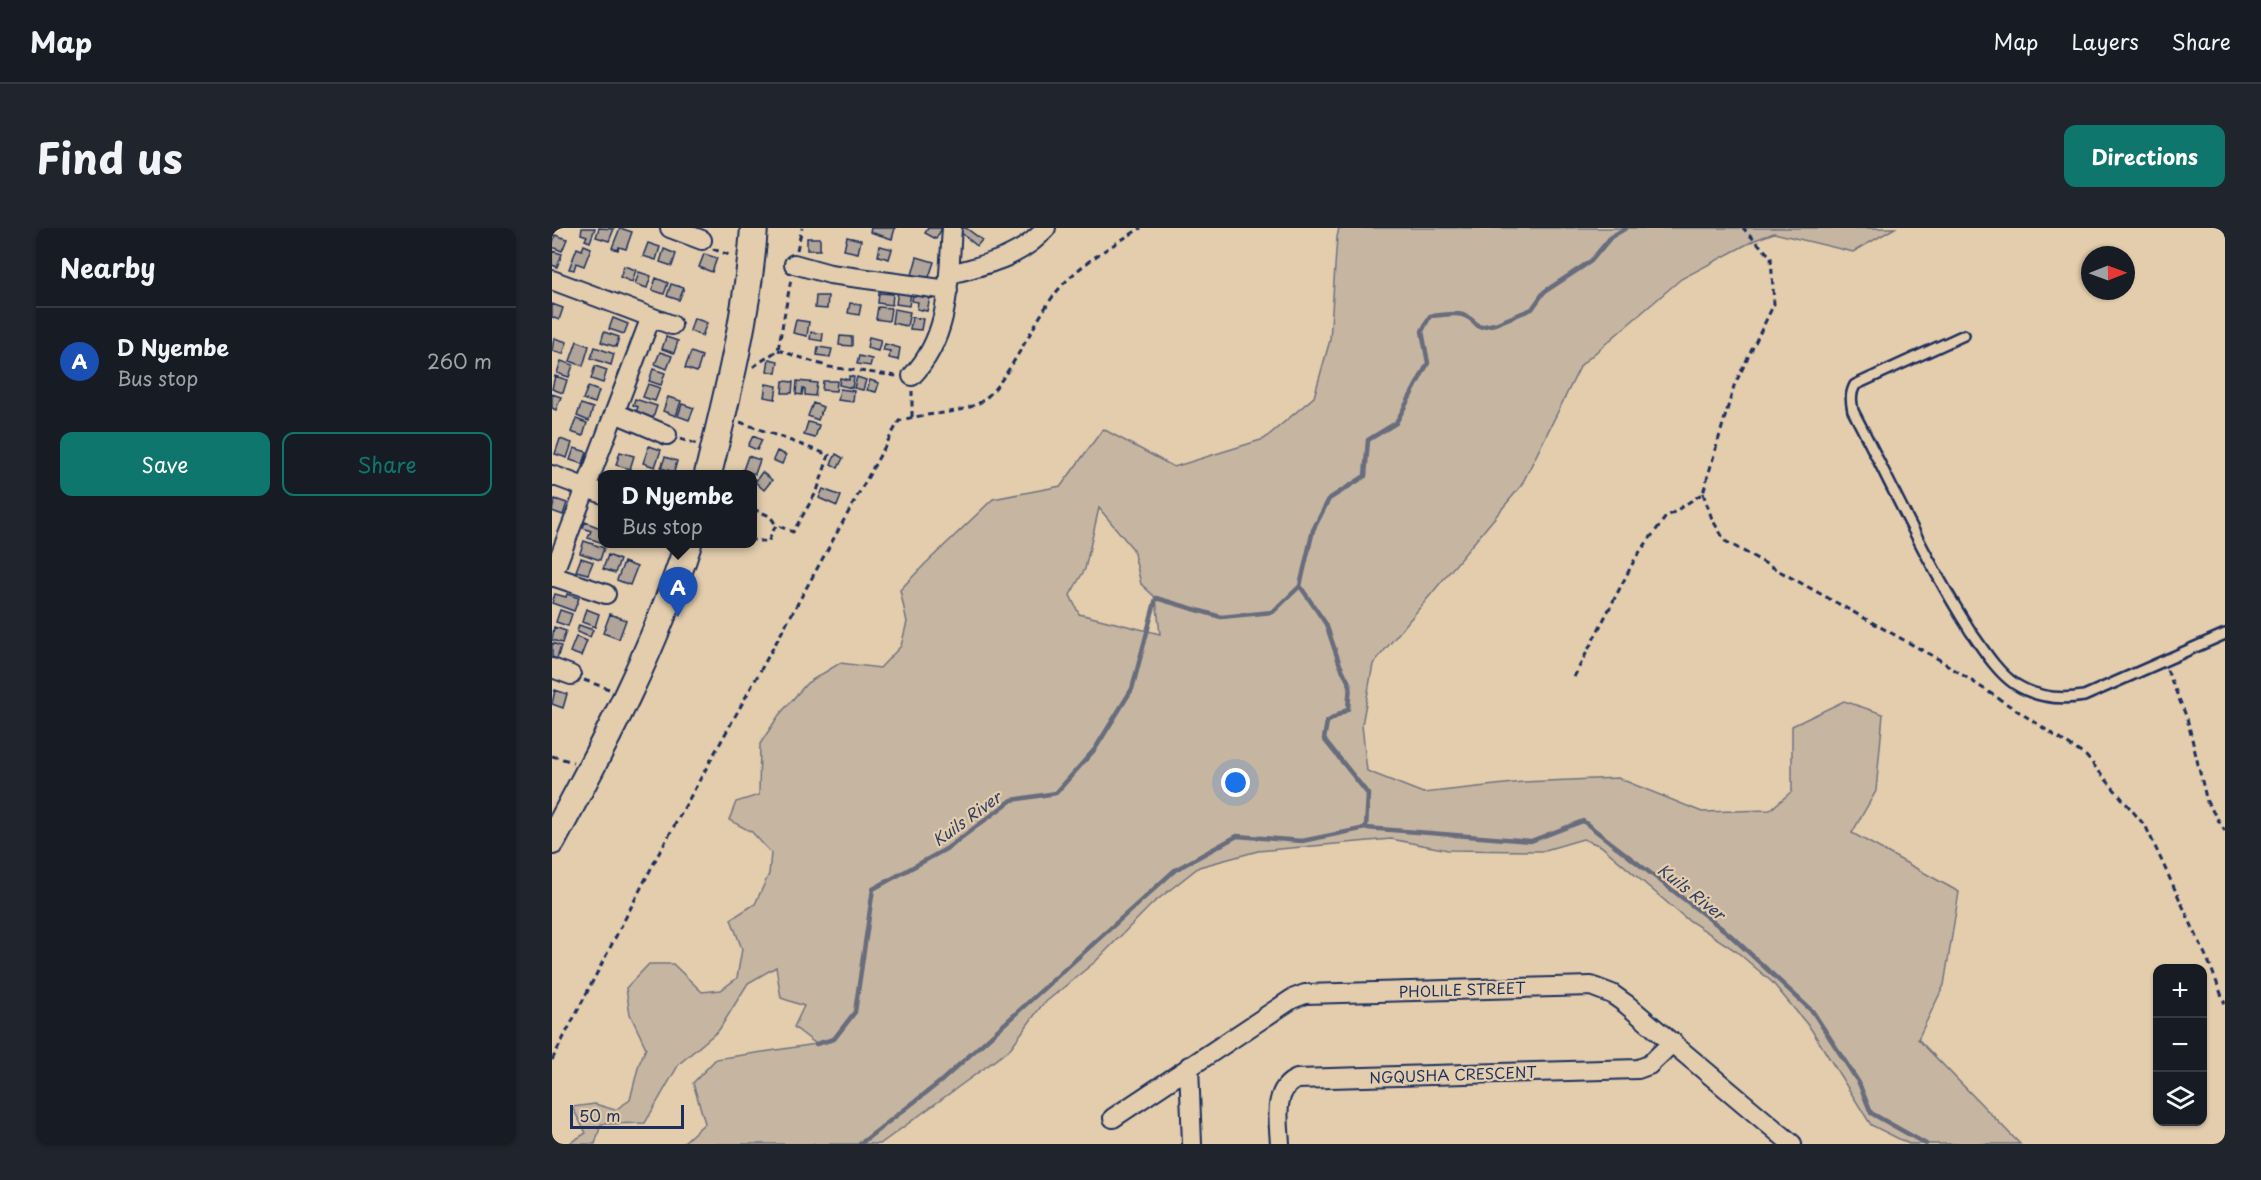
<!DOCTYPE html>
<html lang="en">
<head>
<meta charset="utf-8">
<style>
  body { margin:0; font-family:"Playpen Sans",sans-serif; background:#20242c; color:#f1f3f6 }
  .controls { position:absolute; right:18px; bottom:18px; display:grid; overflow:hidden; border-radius:12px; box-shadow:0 2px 4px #0004 }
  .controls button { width:54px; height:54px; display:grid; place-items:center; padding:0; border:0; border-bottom:2px solid #363941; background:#171b24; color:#f1f3f6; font:30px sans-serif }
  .compass { position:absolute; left:1529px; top:18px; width:54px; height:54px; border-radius:50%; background:#171b24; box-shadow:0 2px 4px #0004; rotate:89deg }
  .scale { position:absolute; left:18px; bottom:15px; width:114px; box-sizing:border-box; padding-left:6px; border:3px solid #1b2f5e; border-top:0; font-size:16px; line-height:21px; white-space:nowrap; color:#1b2f5e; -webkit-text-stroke:4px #e3cdad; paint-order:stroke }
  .you { position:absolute; left:684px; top:555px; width:21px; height:21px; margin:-15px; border:4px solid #fff; border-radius:50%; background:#1a73e8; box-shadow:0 0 0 9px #1a73e833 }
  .badge { display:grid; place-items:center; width:39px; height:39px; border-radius:50%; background:#0f766e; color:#fff; font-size:20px; font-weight:700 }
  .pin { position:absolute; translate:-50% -50px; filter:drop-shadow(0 2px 3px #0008) }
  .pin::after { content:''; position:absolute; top:32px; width:21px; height:18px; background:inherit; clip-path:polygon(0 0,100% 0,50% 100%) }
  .popup { position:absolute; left:46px; top:242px; width:159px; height:78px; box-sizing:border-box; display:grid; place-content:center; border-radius:12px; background:#171b24; filter:drop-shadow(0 2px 4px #0005); font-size:20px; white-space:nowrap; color:#9ea1a6 }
  .popup b { font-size:22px; color:#f1f3f6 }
  .popup::after { content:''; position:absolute; left:50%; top:100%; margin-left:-12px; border:12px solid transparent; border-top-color:#171b24 }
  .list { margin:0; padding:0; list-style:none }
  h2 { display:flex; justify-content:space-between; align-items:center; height:78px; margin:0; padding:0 24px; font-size:26px }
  h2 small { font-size:20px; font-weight:400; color:#9ea1a6 }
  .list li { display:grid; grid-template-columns:39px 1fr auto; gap:18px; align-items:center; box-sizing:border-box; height:108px; padding:0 24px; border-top:2px solid #363941 }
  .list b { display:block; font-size:22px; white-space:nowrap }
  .list p { margin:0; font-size:20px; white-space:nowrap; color:#9ea1a6 }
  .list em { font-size:20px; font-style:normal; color:#9ea1a6 }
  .actions { display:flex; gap:12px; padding:18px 24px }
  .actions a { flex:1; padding:14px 0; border:2px solid #0f766e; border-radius:12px; text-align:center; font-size:21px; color:#0f766e }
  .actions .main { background:#0f766e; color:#fff }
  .icon { flex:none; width:33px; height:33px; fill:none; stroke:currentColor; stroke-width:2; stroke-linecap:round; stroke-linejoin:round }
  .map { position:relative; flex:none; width:1673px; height:916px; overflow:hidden; border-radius:12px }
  header { display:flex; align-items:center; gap:36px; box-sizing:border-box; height:84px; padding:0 30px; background:#171b24; border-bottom:2px solid #363941 }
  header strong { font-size:28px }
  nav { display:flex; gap:33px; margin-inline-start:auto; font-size:21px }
  .intro { display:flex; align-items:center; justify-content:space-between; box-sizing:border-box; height:144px; padding:0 36px }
  h1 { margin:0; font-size:42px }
  .button { padding:15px 27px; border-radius:12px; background:#0f766e; color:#fff; font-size:21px; font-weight:700 }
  main { display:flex; gap:36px; padding:0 36px }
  aside { flex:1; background:#171b24; border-radius:12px; box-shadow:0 2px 4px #0004 }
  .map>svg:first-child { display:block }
</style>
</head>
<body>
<header>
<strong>Map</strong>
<nav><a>Map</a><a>Layers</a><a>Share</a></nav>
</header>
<div class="intro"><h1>Find us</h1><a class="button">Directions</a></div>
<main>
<aside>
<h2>Nearby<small></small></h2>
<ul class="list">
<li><span class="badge" style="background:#1a4fb4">A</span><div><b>D Nyembe</b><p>Bus stop</p></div><em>260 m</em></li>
</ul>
<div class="actions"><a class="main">Save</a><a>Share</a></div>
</aside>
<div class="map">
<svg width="1673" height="916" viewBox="0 0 1673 916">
  <rect width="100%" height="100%" fill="#e3cdad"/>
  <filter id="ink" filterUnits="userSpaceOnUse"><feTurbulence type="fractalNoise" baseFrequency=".0167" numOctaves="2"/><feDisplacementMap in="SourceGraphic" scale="12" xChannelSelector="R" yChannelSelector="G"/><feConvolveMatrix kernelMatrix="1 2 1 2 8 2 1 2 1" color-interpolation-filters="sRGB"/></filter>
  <g filter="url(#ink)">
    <!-- green -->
    <path fill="#c6b6a1" stroke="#707280" stroke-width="1.5" fill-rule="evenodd" d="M787 0H1343L1301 24 1222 5 1203 12 1129 51 1029 137 969 258 821 436 810 497 815 543 871 565 971 554 1066 550 1150 584 1218 582 1240 563V498L1292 473 1331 486 1324 563 1300 605 1407 664 1392 757 1366 811 1468 916H1357L1319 897 1259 801 1220 754 1184 723 1132 689 1049 618 1031 611 990 623 896 622 839 611 706 623 647 639 600 676 544 733 490 777 457 822 328 916H130L153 895 141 855 164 831 264 816 242 799 252 778 229 770 224 739 196 755 167 802 127 836 93 895 49 896 43 916H16L34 905 20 879 43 876 63 882 78 872 87 836 94 820 78 786 74 760 97 736H121L150 764 169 762 185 750 190 721 179 691 203 676 217 646 219 625 200 604 177 592 184 574 207 567 208 516 227 487 255 455 288 435 328 440 349 418 355 394 348 362 373 336 441 271 509 258 551 201 622 239 712 211 762 169 778 112 785 9ZM547 280 581 321 589 356 604 370 608 406 527 386 518 367 533 341Z"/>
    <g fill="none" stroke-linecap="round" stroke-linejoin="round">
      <!-- stream -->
      <path stroke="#686c7d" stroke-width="4.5" d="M748 358 774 396 788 437 798 457 796 481 775 494 772 511 816 566 814 600
        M264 816 282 811 303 784 321 661 394 621 460 572 504 565 543 521 580 461 604 370 669 389 721 384 748 358 761 302 777 271 813 248 816 212 844 195 876 135 870 103 878 88C901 87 911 80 927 99L943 96 980 81 992 64 1039 33 1059 9 1074 0
        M308 916 388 854 623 642 685 608 750 613 814 600 979 613 1031 593 1177 706 1261 784 1307 855 1319 885 1374 916"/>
    </g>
    <!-- building -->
    <path fill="#b1a599" stroke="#1b2f5e" stroke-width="1.5" d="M30 0H43L38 14 33 12 35 8 29 6Z
      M47 0 62 1 57 13 44 9Z
      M68 0 80 4 74 21 67 19 66 22 60 20Z
      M319 0H343L340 11 318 4Z
      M376 0H390L384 11 373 5Z
      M409 0H414L430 12 425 18 407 3Z
      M3 7 15 11 10 23 0 19Z
      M295 9 309 12 306 25 292 22Z
      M255 10H268V22H255Z
      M96 15 108 19 104 32 91 28Z
      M32 17 39 20 32 38 24 35 22 42 17 41 25 20 30 22Z
      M328 18 340 21 337 31 326 28Z
      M112 21 124 26 120 38 108 34Z
      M0 23 10 26 5 39 0 37Z
      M152 26 165 30 160 44 147 39Z
      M365 29 382 34 376 52 360 47Z
      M72 38 84 42 80 54 68 49Z
      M87 44 99 48 95 60 83 56Z
      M104 50 116 55 112 66 100 62Z
      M119 56 132 60 127 72 115 68Z
      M346 62 359 64 357 78 344 76Z
      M327 65 341 66 340 77 326 75Z
      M361 66 378 70 375 83 365 81 366 74 360 73Z
      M264 68H276L275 81 263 80Z
      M298 75 309 77 307 87 296 85Z
      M0 76 11 80 7 92 0 89Z
      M326 79 339 80 337 93 324 91Z
      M342 81 358 84 355 98 340 95Z
      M360 89 371 91 369 102 358 101Z
      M61 90 76 96 72 106 57 101Z
      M142 90 155 95 150 108 138 103Z
      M244 92 257 94 255 108 241 105Z
      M52 104 67 109 64 119 49 114Z
      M259 104 271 106 270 113 258 111Z
      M288 108 300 109V118L287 117Z
      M114 109 126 113 122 125 110 121Z
      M317 109 329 112 326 123 315 120Z
      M2 110 15 114 11 126 0 123Z
      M25 113 37 118 31 138 18 133Z
      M333 116 348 120 346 132 337 130 338 123 331 122Z
      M43 119 62 126 59 137 39 130Z
      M266 119 280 121 278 129 265 127Z
      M108 124 120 128 115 141 103 136Z
      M139 124 150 128 145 144 133 140Z
      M307 128 320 131 318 138 305 136Z
      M217 131 226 133 224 145 215 143Z
      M9 133 21 137 17 149 5 145Z
      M43 138 55 142 51 155 39 151Z
      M101 141 113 145 109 157 97 153Z
      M3 148 15 152 11 165 0 161Z
      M297 148 302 149 300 160 287 157 288 150 297 152Z
      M305 149 314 152 311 162 302 160Z
      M318 152 327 155 324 164 315 162Z
      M231 153 241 154 240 165H230Z
      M245 153 265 155 263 168 253 167V161L251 160 250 167 244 166Z
      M271 153H285L284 163 270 162Z
      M96 156 108 160 103 173 91 169Z
      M214 156 225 158 223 171 212 169Z
      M36 159 47 163 43 175 31 171Z
      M288 161 302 163 301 174 286 172Z
      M0 166 9 169 4 182 0 180Z
      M116 169 129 173 124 188 111 183Z
      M83 171 105 178 101 190 84 184 86 179 81 177Z
      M261 175 271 179 266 192 256 188Z
      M29 176 41 180 37 193 25 188Z
      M130 176 142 180 137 192 126 188Z
      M24 191 35 195 31 208 19 204Z
      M256 194 267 197 263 210 252 207Z
      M201 208 210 212 205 222 196 218Z
      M8 211 20 215 15 230 3 226Z
      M97 218 109 222 103 239 91 235Z
      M22 220 35 224 31 236 18 232Z
      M225 223 234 227 230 236 221 232Z
      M68 224 82 228 78 241 64 237Z
      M284 226 291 230 286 240 279 236Z
      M196 228 208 232 203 246 191 242Z
      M113 229 125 233 122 244 109 240Z
      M210 244 220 252 212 262 203 254Z
      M271 261 289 268 285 278 267 270Z
      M3 271 15 275 11 287 0 283Z
      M33 294 51 301V315L36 310 39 303 31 300Z
      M32 313 52 320 48 332 28 325Z
      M56 327 68 332 63 345 51 341Z
      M29 330 41 334 36 346 24 343Z
      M72 334 85 339 78 357 65 352Z
      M3 366 14 369 15 366 27 370 22 383 0 375Z
      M34 381 47 386 43 399 30 394Z
      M8 382 20 386 16 398 4 394Z
      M58 386 74 392 67 411 51 405Z
      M27 397 41 402 38 409 25 404Z
      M2 399 14 403 10 415 0 412Z
      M24 409 35 413 29 428 18 424Z
      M0 415 9 418 5 431 0 429Z
      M3 462 15 466 11 480 0 476Z"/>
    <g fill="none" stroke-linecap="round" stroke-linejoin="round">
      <!-- lane casing -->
      <g stroke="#1b2f5e" stroke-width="14">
        <path id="lane" d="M1412 107 1303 157C1298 166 1299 173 1301 183 1340 257 1374 334 1419 404 1431 421 1445 444 1463 456 1485 470 1508 472 1532 468L1673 406"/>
      </g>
      <!-- street casing -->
      <g stroke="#1b2f5e" stroke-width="22">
        <path id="street" d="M118 0 150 12
          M242 36 278 46 396 62
          M398 46C433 37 470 29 494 0
          M0 52 120 97
          M360 148C399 107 396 53 400 0
          M63 185 115 207
          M0 247 51 266
          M0 348 54 366
          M0 349 99 89
          M0 440 19 447
          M637 838 640 916
          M561 890 740 771 753 766 1039 758 1060 766 1074 776 1240 916
          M728 916C727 894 720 861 745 851L1086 841 1097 837 1121 814"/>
      </g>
      <!-- secondary casing -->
      <g stroke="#1b2f5e" stroke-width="30">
        <path id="secondary" d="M156 246C176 165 196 84 202 0
          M0 613C52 517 103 420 136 316"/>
      </g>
      <!-- path -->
      <path stroke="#1b2f5e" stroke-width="3" stroke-dasharray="6 4.5" stroke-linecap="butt" d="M161 21 180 28
        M245 22 250 0
        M226 122 277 139 345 148
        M201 139 226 122 239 51
        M360 189V163
        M188 194 277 227 265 263 241 304 224 297 216 314 201 312
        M128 211 145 216
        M1151 265 1160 291 1173 313 1388 432 1534 528 1594 599 1658 737 1673 776
        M201 281 218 288 224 297
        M1615 442 1635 490 1655 574 1673 603
        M1022 449 1084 329 1113 290 1151 265 1182 158 1222 76 1219 29 1191 0
        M32 452 57 461
        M0 528 21 534
        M0 832 106 627 347 193C372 184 403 188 427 175 453 160 482 93 502 67 525 37 558 19 589 0"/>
      <!-- lane -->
      <use href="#lane" stroke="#e3cdad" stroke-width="9"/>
      <!-- street -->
      <use href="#street" stroke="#e3cdad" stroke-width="18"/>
      <!-- secondary -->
      <use href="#secondary" stroke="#e3cdad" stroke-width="26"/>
    </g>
  </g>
  <g text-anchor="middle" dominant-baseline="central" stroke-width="4.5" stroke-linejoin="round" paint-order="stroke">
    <!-- street labels -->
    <g font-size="15" fill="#1b2f5e" stroke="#e3cdad">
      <text transform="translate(910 761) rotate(-2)">PHOLILE STREET</text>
      <text transform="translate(901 846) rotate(-2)">NGQUSHA CRESCENT</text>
    </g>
    <!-- water labels -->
    <g font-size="16" font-style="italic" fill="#2e3e66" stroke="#e3cdad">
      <text transform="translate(414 590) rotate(-36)">Kuils River</text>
      <text transform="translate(1140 663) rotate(38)">Kuils River</text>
    </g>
  </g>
</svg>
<div class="controls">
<button>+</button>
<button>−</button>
<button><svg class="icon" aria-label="layers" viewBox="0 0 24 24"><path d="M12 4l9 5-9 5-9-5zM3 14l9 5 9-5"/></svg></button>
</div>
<svg class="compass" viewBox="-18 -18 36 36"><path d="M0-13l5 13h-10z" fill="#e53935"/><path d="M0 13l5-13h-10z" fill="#9ea1a6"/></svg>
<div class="scale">50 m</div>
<div class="you"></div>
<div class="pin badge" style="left:126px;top:389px;background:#1a4fb4">A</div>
<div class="popup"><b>D Nyembe</b>Bus stop</div>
</div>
</main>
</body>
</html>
